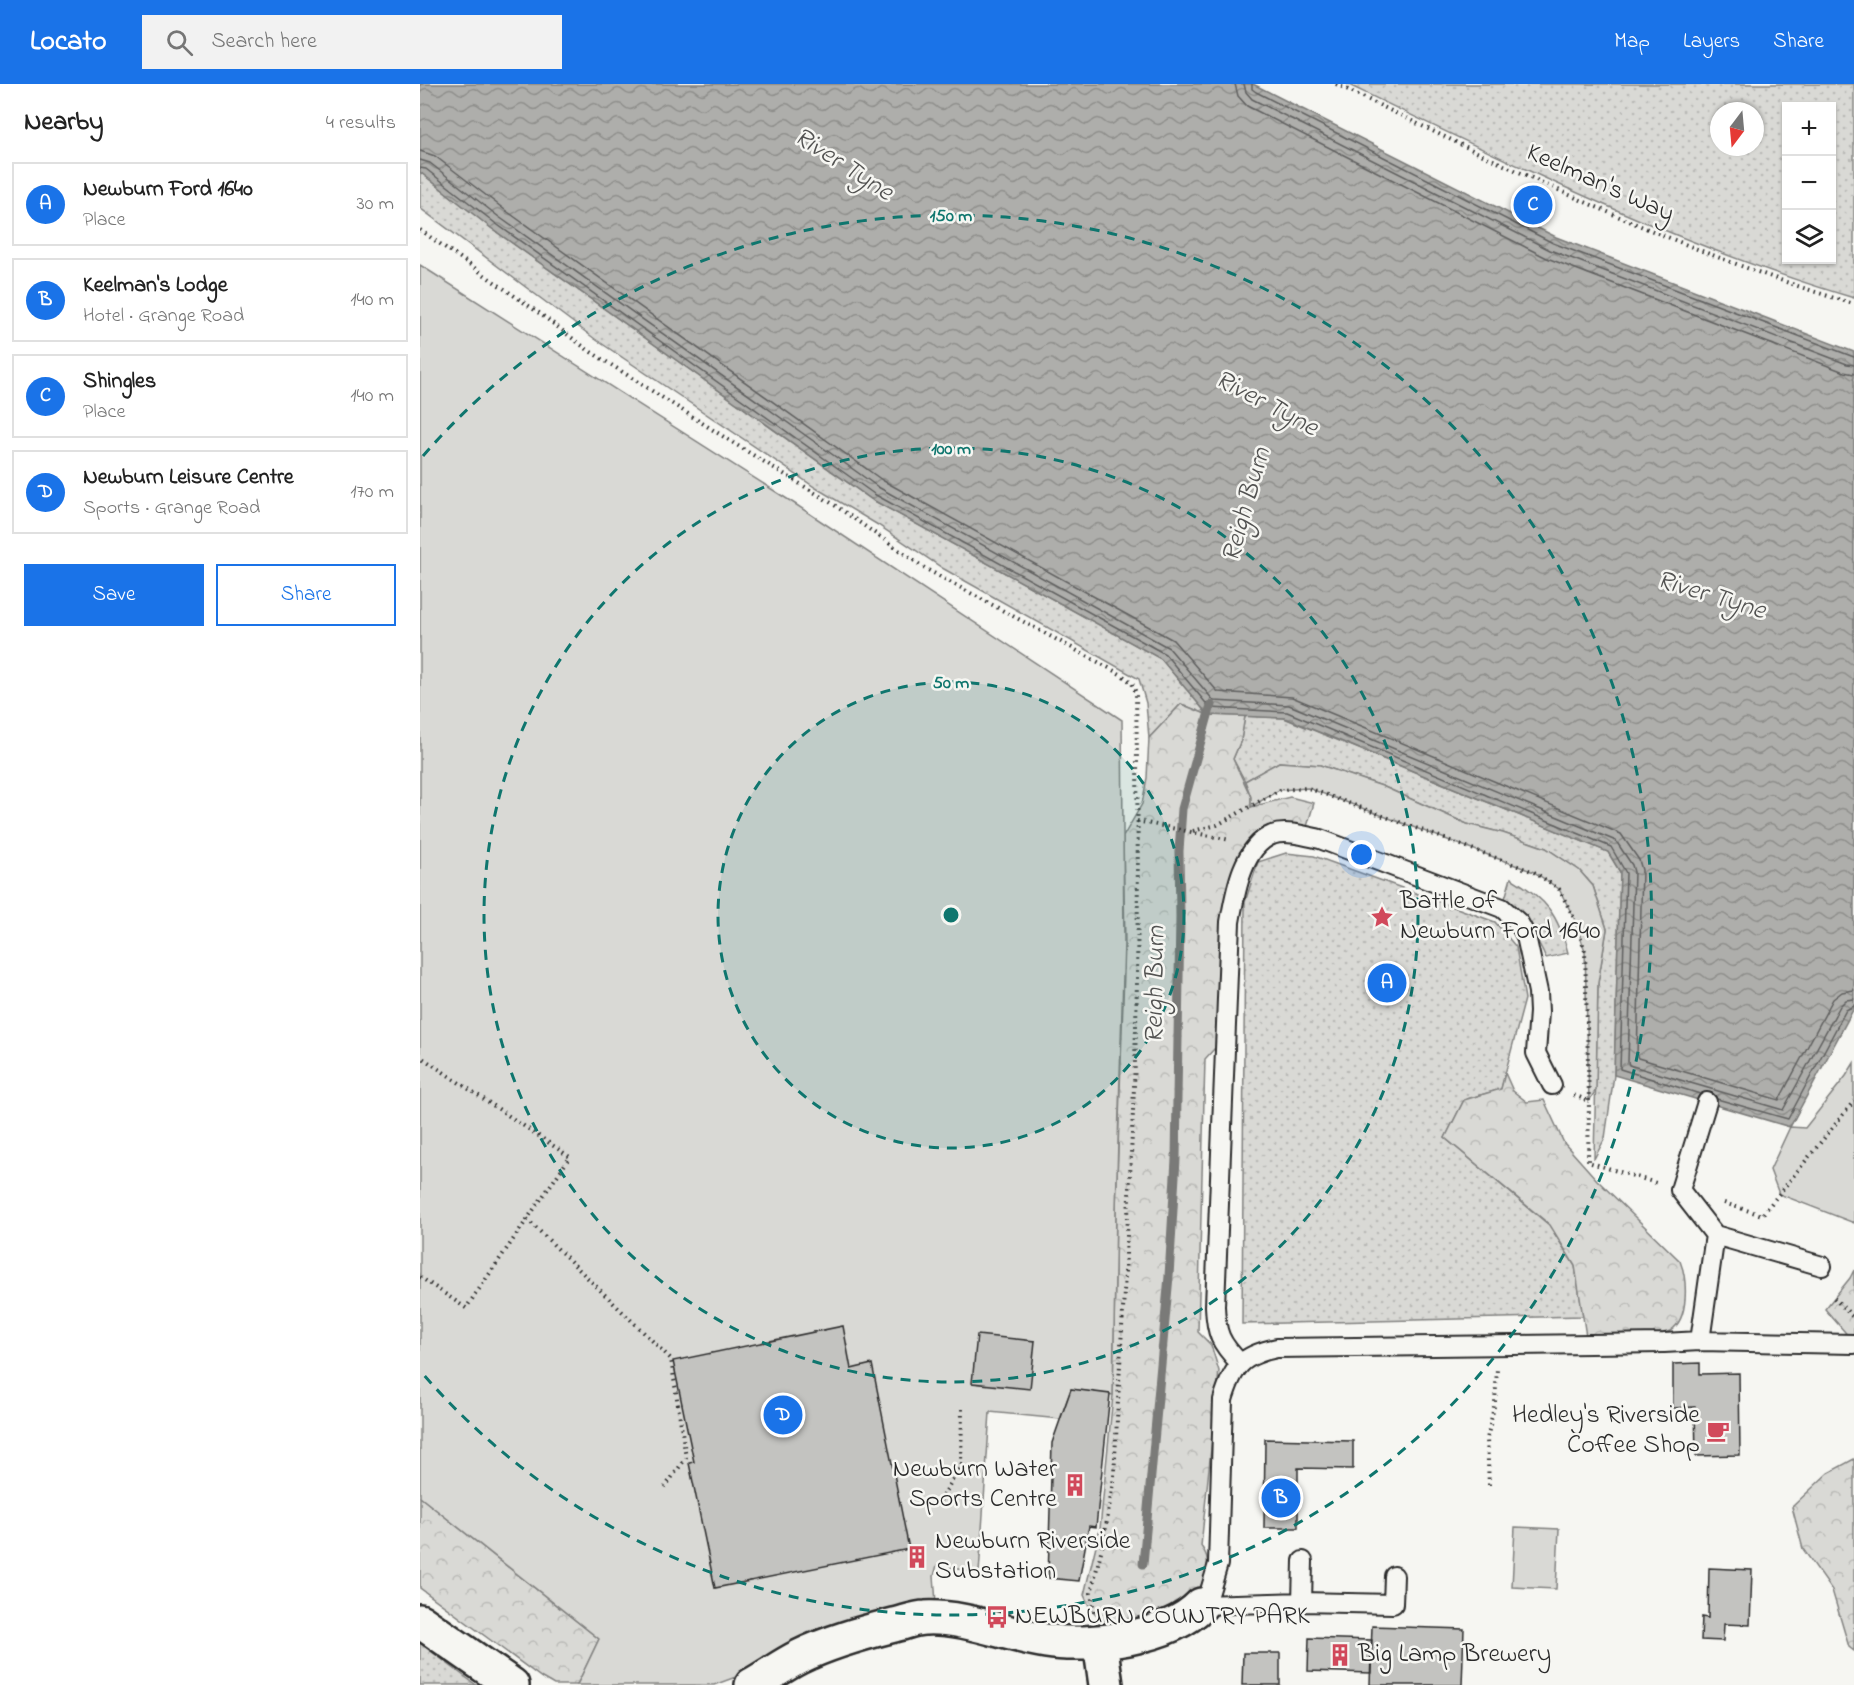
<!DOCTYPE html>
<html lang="en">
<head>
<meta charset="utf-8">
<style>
  body { margin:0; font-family:"Indie Flower",sans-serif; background:#f2f2f2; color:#222 }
  .controls { position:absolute; right:18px; top:18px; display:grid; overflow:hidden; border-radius:0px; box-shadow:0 2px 4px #0004 }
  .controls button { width:54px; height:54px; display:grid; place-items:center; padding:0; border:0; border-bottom:2px solid #e0e0e0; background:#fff; color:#222; font:30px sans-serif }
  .compass { position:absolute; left:1290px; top:18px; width:54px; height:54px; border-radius:50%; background:#fff; box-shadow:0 2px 4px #0004; rotate:196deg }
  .you { position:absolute; left:942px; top:771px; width:21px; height:21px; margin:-15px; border:4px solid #fff; border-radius:50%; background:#1a73e8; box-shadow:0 0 0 9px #1a73e833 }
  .badge { display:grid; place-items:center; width:39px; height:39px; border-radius:50%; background:#1a73e8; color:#fff; font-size:20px; font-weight:700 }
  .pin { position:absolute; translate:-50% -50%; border:3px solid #fff; box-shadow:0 2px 6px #0006 }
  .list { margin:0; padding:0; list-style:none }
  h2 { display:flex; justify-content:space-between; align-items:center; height:78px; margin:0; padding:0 24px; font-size:26px }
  h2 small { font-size:20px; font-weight:400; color:#767676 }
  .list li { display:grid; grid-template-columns:39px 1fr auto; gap:18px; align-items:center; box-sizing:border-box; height:84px; margin:0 12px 12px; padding:0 12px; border:2px solid #e0e0e0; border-radius:0px }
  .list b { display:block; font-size:22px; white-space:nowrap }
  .list p { margin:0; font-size:20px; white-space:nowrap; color:#767676 }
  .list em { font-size:20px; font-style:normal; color:#767676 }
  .actions { display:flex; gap:12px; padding:18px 24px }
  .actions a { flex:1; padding:14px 0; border:2px solid #1a73e8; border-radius:0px; text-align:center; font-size:21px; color:#1a73e8 }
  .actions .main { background:#1a73e8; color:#fff }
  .icon { flex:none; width:33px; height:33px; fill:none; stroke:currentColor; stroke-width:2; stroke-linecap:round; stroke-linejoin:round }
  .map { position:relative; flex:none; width:1434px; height:1601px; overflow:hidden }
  header { display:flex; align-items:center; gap:36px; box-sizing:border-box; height:84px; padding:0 30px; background:#1a73e8; color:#fff }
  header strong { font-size:28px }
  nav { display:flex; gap:33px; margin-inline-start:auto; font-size:21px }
  .search { width:420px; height:54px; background:#f2f2f2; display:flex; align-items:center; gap:15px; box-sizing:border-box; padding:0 21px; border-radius:0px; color:#767676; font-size:22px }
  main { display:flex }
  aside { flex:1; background:#fff }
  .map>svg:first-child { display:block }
</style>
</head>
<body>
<header>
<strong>Locato</strong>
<div class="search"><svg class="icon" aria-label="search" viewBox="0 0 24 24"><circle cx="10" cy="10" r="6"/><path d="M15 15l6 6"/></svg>Search here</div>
<nav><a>Map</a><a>Layers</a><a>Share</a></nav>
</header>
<main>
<aside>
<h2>Nearby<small>4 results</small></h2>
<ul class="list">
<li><span class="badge">A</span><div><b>Newburn Ford 1640</b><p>Place</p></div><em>30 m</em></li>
<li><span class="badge">B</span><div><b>Keelman's Lodge</b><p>Hotel · Grange Road</p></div><em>140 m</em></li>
<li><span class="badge">C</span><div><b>Shingles</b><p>Place</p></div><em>140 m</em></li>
<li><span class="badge">D</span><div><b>Newburn Leisure Centre</b><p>Sports · Grange Road</p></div><em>170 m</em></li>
</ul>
<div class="actions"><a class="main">Save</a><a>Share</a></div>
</aside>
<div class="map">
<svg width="1434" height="1601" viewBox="0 0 1434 1601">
  <defs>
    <pattern id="grass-dots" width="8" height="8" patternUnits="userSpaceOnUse" patternTransform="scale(1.5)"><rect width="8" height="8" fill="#d9d9d5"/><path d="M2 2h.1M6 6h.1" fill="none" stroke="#babab7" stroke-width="1.8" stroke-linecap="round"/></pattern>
    <pattern id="forest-crowns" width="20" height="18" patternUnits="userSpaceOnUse" patternTransform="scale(1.5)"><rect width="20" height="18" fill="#d9d9d5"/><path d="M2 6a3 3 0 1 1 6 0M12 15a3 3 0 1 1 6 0" fill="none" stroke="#babab7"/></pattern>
    <pattern id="water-waves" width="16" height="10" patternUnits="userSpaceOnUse" patternTransform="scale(1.5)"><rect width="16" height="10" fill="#aeaeab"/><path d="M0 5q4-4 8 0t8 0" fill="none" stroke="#8e8e8b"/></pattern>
  </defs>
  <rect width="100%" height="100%" fill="#f6f6f2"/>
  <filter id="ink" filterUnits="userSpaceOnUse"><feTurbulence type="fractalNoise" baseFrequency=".0167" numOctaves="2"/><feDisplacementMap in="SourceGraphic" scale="12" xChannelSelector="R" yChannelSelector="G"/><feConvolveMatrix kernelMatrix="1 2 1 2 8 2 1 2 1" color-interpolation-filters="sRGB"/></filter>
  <g filter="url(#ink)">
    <!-- grass -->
    <path fill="url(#grass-dots)" stroke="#828280" stroke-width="1.5" fill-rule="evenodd" d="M927 0H1434V214C1261 163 1090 79 927 0ZM1412 22V176H1366V22ZM1299 27H1335V63H1299Z
      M0 88 71 144 451 415 741 575 788 631 761 620 729 654 726 619 719 595 524 485 458 441 396 404 175 255 0 124Z
      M825 632 864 634 1188 768 1200 788 1194 991 1185 1054 1174 1075 1178 899 1187 845 1173 802 1159 786 1126 764 1083 749 1047 740 962 702 900 681 859 678 825 697 813 675 821 656Z
      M866 769 894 772 1075 838 1096 863 1105 915 1081 1005 1044 1016 1025 1054 1129 1141 1155 1182 1163 1232 822 1240 825 818 838 778Z
      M1091 794C1126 815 1138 830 1148 869L1126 874C1115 848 1103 837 1084 818Z
      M0 1559 56 1601H0Z"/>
    <!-- forest -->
    <path fill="url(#forest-crowns)" stroke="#828280" stroke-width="1.5" d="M761 620 788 631 825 632 821 656 813 675 831 713V723L870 713 894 719 886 746 864 740 842 754 801 848 795 964 785 975 778 1248 791 1261 799 1287 781 1462C783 1465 787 1471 787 1475 789 1490 778 1508 771 1520L708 1541 692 1539 681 1535 670 1524 664 1511 680 1445 693 1311 696 1125 705 859 703 753 722 720 727 694 729 654Z
      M1085 989 1093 1007 1107 1018 1124 1016 1144 1059 1177 1096 1260 1177C1267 1194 1270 1235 1250 1247 1237 1254 1183 1252 1166 1252L1155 1182 1130 1141 1025 1054 1044 1016 1081 1005Z
      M1434 1186V1255H1431L1405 1225 1430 1194Z
      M1434 1375V1567L1429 1563 1412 1506 1383 1465 1372 1423 1408 1389Z
      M0 1413 179 1555 157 1601H134L122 1594 0 1504Z"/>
    <!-- green -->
    <path fill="#d9d9d5" stroke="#828280" stroke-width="1.5" d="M0 181 375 420 702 636 704 858 696 1125 693 1311 651 1305 640 1335 570 1328 559 1489 517 1481 514 1492 516 1519 294 1601H157L179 1555 0 1413Z
      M859 678 900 681 962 702 1047 740 1083 749 1126 764 1159 786 1173 802 1187 845 1178 899 1176 1006 1169 1017 1165 867 1154 834 1139 805 1114 788 888 704 859 706 831 723V713L825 697Z
      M1434 979V1139L1359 1110 1350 1086 1370 1043 1385 1044 1426 992Z
      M1095 1443 1139 1445 1136 1505 1092 1503Z"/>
    <!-- water -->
    <path fill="url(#water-waves)" stroke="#7a7a78" stroke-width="1.5" d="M0 0H833L1136 153 1434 268V924L1370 1043 1194 991 1200 788 1188 768 865 634 788 631 741 575 451 415 71 144 0 88Z"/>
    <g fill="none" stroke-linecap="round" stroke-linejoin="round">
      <!-- shore -->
      <path stroke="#5f5f5e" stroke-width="1.5" d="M815 0 818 12 827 22 1127 174 1424 288 1434 290
        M824 0 826 8 832 15 1130 166 1427 280 1434 281
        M832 0V5L836 8 1133 159 1434 273
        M0 67 15 72 85 126 462 396 753 556 798 608 872 613 1201 750 1219 776 1222 786 1217 972 1218 974 1359 1016 1413 915 1422 908 1434 906
        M0 76 10 79 79 133 458 403 749 564 794 617 869 621 1196 757 1212 781 1214 788 1208 978 1209 981 1363 1026 1420 922 1426 916 1434 915
        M0 84 6 85 75 139 454 410 745 570 790 624 867 628 1191 763 1206 789 1200 985 1280 1010
        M1297 1015 1368 1035 1426 926 1434 922"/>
      <!-- stream -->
      <path stroke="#7a7a78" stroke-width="9" d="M723 1480 749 1192 756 1075 760 833 759 767 762 725 791 621"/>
    </g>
    <!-- building -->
    <path fill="#c3c3c0" stroke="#2b2b2b" stroke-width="1.5" d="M423 1242 431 1285 452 1280 489 1465 295 1504 269 1379 274 1378 253 1277Z
      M557 1251 615 1257 610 1305 552 1299Z
      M1280 1279V1290L1319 1289 1320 1371 1276 1372 1275 1323 1253 1324V1280Z
      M651 1305 690 1310 676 1443 669 1442 659 1497 628 1494 632 1359Z
      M845 1355 933 1357V1385L878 1384V1444H844Z
      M492 1466 503 1467 502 1480 491 1479Z
      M1289 1484 1332 1486 1330 1541 1304 1540 1303 1557 1281 1556 1282 1533 1288 1534Z
      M952 1542 1044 1545 1042 1601H950Z
      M889 1554 952 1556 951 1589 888 1587Z
      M823 1569H860V1601H822Z"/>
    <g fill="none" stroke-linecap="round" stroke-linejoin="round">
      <!-- service casing -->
      <g stroke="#2b2b2b" stroke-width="22">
        <path id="service" d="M1287 1018 1260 1106 1295 1151
          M1280 1257 1295 1151 1402 1182
          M820 1279C800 1259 796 1249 795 1222L810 838C815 810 822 763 852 751 866 746 886 752 900 755L1082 824 1099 839 1106 852 1118 908 1119 928 1116 969 1132 1001
          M882 1518 883 1477
          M781 1521 790 1507 798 1480 803 1316C813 1282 822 1271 857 1264L1244 1259 1280 1257 1434 1260
          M781 1521 882 1518 973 1520 974 1492"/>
      </g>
      <!-- minor casing -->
      <g stroke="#2b2b2b" stroke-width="38">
        <path id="minor" d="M0 1537 92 1601
          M680 1558 686 1601
          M332 1601C348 1592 363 1581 379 1573 409 1558 442 1549 474 1541 484 1539 495 1534 505 1534 546 1532 586 1551 626 1557 669 1564 750 1554 781 1521"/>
      </g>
      <!-- path -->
      <path stroke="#2b2b2b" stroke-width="4" stroke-dasharray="1.5 4.5" stroke-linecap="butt" d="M916 0C1084 82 1255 166 1434 220
        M0 146 119 229 168 266 315 360 413 420 506 485 702 591 712 599 716 609C718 731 719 854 715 976 710 1115 701 1254 694 1393L684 1455 671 1509 674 1528
        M717 737 810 756
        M773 747 797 741 860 706 888 704 1114 788 1139 805 1154 834 1165 867 1169 1017 1168 1078 1236 1099
        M0 976 1 973 150 1073 46 1224 0 1193
        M1154 1011 1169 1017
        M1304 1119 1342 1131 1434 1017
        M107 1135 251 1275 266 1374 245 1403
        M1414 1214 1434 1234
        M1069 1401 1067 1355 1075 1318 1077 1285
        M517 1422 541 1381 542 1325"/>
      <!-- service -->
      <use href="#service" stroke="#f6f6f2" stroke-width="18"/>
      <!-- minor -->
      <use href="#minor" stroke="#f6f6f2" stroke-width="33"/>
    </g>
  </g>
  <!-- distance rings -->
  <circle cx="531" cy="831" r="233" fill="#0f766e" fill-opacity=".12"/>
  <g fill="none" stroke="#0f766e" stroke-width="3" stroke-dasharray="10 8">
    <circle cx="531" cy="831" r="233"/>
    <circle cx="531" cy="831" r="467"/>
    <path d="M3 372A700 700 0 1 1 3 1290"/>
  </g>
  <!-- icons -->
  <defs>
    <g id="sight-bare" transform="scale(1.8)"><path d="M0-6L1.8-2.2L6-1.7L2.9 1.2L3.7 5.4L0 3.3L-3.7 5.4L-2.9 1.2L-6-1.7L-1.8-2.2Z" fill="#d1495b" stroke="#f6f6f2" stroke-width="2.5" paint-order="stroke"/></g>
    <g id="cafe-bare" transform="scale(1.8)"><path d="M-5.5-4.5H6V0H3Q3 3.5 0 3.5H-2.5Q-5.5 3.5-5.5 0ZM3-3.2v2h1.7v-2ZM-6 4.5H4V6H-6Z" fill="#d1495b" stroke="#f6f6f2" stroke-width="2.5" paint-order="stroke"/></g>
    <g id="building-bare" transform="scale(1.8)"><path d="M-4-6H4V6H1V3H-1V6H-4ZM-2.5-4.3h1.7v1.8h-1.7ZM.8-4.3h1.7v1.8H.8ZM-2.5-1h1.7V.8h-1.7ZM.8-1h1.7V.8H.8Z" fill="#d1495b" stroke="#f6f6f2" stroke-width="2.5" paint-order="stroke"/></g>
    <g id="bus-bare" transform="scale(1.8)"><path d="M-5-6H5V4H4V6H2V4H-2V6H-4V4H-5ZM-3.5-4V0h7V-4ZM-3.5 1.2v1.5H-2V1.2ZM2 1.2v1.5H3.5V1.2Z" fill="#d1495b" stroke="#f6f6f2" stroke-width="2.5" paint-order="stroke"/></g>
  </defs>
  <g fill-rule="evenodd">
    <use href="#sight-bare" x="962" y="833"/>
    <use href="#cafe-bare" x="1298" y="1347"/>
    <use href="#building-bare" x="655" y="1401"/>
    <use href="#building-bare" x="497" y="1473"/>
    <use href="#bus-bare" x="577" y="1533"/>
    <use href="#building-bare" x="920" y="1571"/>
  </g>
  <g text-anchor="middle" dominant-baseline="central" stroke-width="5" stroke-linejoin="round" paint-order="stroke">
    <!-- street labels -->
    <g font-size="26" fill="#2b2b2b" stroke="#f6f6f2">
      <text transform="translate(1180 100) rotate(24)">Keelman's Way</text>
    </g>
    <!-- poi labels -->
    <g font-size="26" fill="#2b2b2b" stroke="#f6f6f2" text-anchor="start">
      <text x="980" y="818">Battle of<tspan x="980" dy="30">Newburn Ford 1640</tspan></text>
      <text x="1280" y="1332" text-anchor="end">Hedley's Riverside<tspan x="1280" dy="30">Coffee Shop</tspan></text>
      <text x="637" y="1386" text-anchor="end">Newburn Water<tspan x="637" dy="30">Sports Centre</tspan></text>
      <text x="515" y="1458">Newburn Riverside<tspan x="515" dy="30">Substation</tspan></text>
      <text x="595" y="1533">NEWBURN COUNTRY PARK</text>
      <text x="938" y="1571">Big Lamp Brewery</text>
    </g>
    <!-- water labels -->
    <g font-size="27" font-style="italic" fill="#525251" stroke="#f6f6f2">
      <text transform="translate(423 81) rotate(33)">River Tyne</text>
      <text transform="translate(846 320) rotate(28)">River Tyne</text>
      <text transform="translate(827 421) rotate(-74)">Reigh Burn</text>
      <text transform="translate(1291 512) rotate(17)">River Tyne</text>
      <text transform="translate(736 901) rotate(-89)">Reigh Burn</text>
    </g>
  </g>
  <circle cx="531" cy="831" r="9" fill="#0f766e" stroke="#f6f6f2" stroke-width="3"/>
  <g font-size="18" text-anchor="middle" font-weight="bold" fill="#0f766e" stroke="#f6f6f2" stroke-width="5" stroke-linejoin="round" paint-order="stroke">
    <text x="531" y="137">150 m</text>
    <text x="531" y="370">100 m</text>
    <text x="531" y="604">50 m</text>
  </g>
</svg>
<div class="controls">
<button>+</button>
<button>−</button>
<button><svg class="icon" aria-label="layers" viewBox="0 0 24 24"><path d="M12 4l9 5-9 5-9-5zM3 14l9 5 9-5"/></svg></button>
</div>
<svg class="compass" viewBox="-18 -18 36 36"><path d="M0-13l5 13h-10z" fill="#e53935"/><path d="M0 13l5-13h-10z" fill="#767676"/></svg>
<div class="you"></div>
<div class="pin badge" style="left:967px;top:899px">A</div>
<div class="pin badge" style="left:861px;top:1414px">B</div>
<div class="pin badge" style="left:1113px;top:121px">C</div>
<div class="pin badge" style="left:363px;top:1331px">D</div>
</div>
</main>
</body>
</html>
